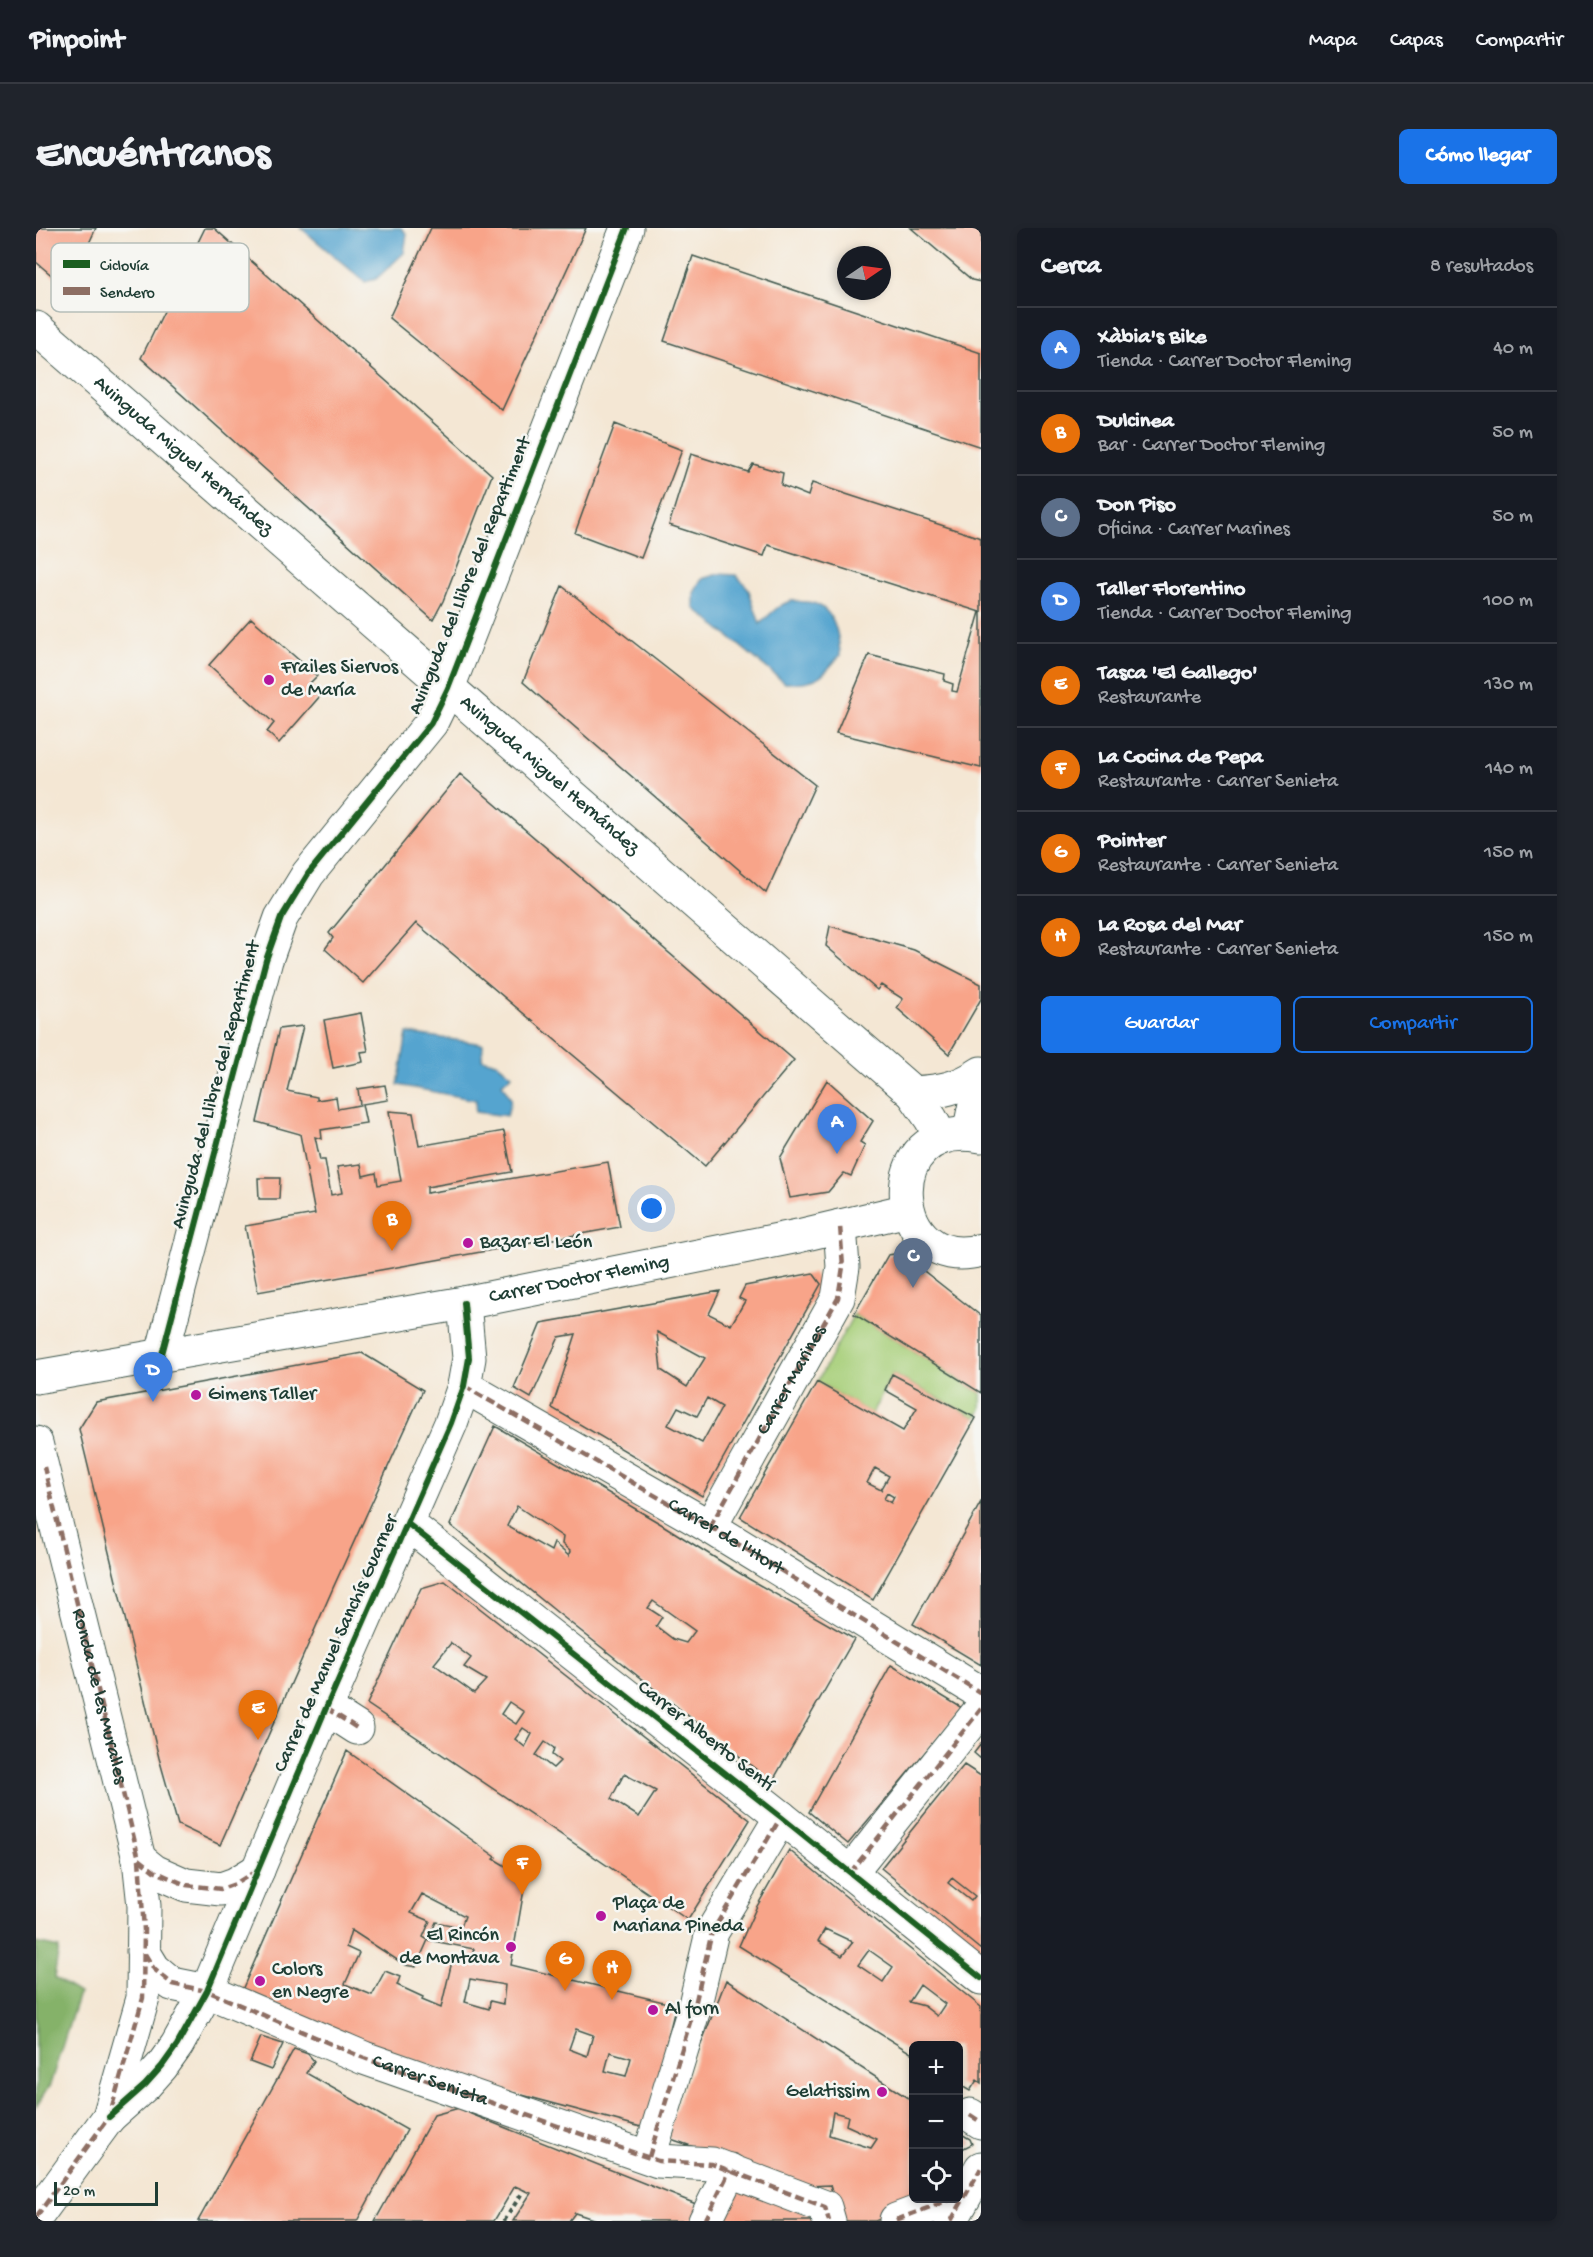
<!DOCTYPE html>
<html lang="es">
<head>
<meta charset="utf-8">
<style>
  body { margin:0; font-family:"Gochi Hand",sans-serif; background:#20242c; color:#f1f3f6 }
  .controls { position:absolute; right:18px; bottom:18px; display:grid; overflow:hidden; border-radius:9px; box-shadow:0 3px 9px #0003 }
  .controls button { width:54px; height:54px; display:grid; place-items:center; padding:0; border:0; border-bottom:2px solid #363941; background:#171b24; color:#f1f3f6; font:30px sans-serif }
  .compass { position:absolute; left:801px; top:18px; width:54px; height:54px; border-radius:50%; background:#171b24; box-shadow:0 3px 9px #0003; rotate:77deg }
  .scale { position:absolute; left:18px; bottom:15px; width:104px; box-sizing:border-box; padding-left:6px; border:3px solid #1f3d34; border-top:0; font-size:16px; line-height:21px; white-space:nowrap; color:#1f3d34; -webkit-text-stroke:4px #f6f6f2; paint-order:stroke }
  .you { position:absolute; left:616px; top:981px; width:21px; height:21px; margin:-15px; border:4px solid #fff; border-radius:50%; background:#1a73e8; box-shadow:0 0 0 9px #1a73e833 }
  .badge { display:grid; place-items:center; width:39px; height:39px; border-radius:50%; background:#1a73e8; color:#fff; font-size:20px; font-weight:700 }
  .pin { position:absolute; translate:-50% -50px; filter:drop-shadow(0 2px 3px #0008) }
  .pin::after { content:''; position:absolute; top:32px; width:21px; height:18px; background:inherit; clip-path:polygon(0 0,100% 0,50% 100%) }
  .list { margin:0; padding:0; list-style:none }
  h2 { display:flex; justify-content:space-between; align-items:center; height:78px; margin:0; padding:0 24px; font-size:26px }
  h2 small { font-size:20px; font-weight:400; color:#9ea1a6 }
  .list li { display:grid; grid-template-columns:39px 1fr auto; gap:18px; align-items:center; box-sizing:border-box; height:84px; padding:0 24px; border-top:2px solid #363941 }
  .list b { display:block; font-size:22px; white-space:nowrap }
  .list p { margin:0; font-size:20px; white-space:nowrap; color:#9ea1a6 }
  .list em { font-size:20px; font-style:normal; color:#9ea1a6 }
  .actions { display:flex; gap:12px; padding:18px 24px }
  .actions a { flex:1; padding:14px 0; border:2px solid #1a73e8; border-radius:9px; text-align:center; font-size:21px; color:#1a73e8 }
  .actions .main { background:#1a73e8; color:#fff }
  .icon { flex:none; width:33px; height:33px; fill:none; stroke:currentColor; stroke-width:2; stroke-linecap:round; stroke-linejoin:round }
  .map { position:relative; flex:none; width:945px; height:1993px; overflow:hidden; border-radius:9px }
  header { display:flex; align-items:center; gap:36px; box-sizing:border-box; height:84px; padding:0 30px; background:#171b24; border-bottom:2px solid #363941 }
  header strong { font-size:28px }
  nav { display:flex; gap:33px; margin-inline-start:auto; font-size:21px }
  .intro { display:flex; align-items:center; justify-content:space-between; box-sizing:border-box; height:144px; padding:0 36px }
  h1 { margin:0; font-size:42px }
  .button { padding:15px 27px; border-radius:9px; background:#1a73e8; color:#fff; font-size:21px; font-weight:700 }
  main { display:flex; gap:36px; padding:0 36px }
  aside { flex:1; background:#171b24; border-radius:9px; box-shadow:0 3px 9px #0003 }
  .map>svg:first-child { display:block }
</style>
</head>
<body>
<header>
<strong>Pinpoint</strong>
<nav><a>Mapa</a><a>Capas</a><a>Compartir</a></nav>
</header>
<div class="intro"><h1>Encuéntranos</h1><a class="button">Cómo llegar</a></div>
<main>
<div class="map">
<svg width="945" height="1993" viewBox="0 0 945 1993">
  <rect width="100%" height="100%" fill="#f6f6f2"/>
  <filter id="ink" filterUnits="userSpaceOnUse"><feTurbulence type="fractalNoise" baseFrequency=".0167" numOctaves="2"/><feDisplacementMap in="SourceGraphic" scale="12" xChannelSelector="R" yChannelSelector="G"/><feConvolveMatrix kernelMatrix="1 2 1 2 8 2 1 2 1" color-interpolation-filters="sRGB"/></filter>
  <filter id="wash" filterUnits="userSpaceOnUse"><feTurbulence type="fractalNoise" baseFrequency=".008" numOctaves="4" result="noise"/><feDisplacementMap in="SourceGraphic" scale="24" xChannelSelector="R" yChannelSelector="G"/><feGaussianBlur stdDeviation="1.35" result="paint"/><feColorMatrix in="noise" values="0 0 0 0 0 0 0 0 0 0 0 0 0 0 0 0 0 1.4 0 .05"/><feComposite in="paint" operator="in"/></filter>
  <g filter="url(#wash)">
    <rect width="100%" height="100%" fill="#f4e7d4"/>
    <!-- green -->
    <path fill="#a7cf79" stroke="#638656" stroke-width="1.5" d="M818 1086 945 1165V1181L940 1190 856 1146 836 1186 781 1154Z"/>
    <!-- forest -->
    <path fill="#85b269" stroke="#52784e" stroke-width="1.5" d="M0 1715 23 1720 18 1750 43 1765 14 1857 0 1879Z"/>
    <!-- water -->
    <path fill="#55a4cf" stroke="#3a7082" stroke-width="1.5" d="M265 0H365L371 6 368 25 340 51 329 54Z
      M682 346 700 347 712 360 724 396C732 388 743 376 755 373 758 372 765 374 769 374 797 375 803 405 804 427 784 451 781 455 749 455L658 380V365L666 351Z
      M371 805 447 816 446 831 461 835 476 847 466 856 475 871 471 888 439 884 440 872 362 857Z"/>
    <g id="blocks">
      <!-- building -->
      <path fill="#f8a489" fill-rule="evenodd" d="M0 0H60L32 61 0 34Z
        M169 0H178L456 247 407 373 397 392 105 130Z
        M395 0H550L466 182 353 90Z
        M875 0H945V54L936 52Z
        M657 28 945 125V219L628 113Z
        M579 196 646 222 605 330 539 305Z
        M655 226 712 244 717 236 747 245 745 257 772 268 776 255 945 310V540L800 505 833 427 909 446 908 453 917 456 916 463 921 464 944 384 732 317 728 328 633 297Z
        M526 358 779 557 730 665 487 454Z
        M215 390 281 448 273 456 285 467 243 515 231 504 238 495 173 437Z
        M424 546 758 832 669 938 380 695 327 755 289 721 297 710 293 705Z
        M794 698 878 722 945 756V771L913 826 861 780 867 771 845 757 841 762 790 718Z
        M325 785 332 823 325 824 327 834 297 840 288 792Z
        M267 798 251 863 281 869V872L300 869 302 881 324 877 322 861 349 857 352 872 326 876 330 895 285 902 286 911 279 909 284 932H289L295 967 306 965 301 939 325 936 327 948 340 945 342 957 365 953 353 883 377 885 383 918 468 903 476 944 391 959V965L572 934 584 999 222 1064 209 998 279 986 264 906 221 894 243 801Z
        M791 852 837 893 824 914 829 917 815 948 808 945 792 964 754 970 744 930Z
        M222 950H244L243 971H223Z
        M865 1025 945 1088V1165L818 1086 852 1027Z
        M777 1045 785 1056 666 1268 516 1180 540 1106 523 1109 495 1170 478 1160 505 1095 684 1063 673 1086 695 1097 709 1073 703 1070 709 1058ZM621 1104 669 1130 651 1159 625 1142ZM671 1170 686 1179 666 1215 632 1197 642 1179 661 1188Z
        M326 1125 387 1162 297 1360 184 1617 142 1597 123 1530 43 1201 60 1174Z
        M856 1146 940 1190 837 1372 704 1289 781 1154 867 1203 881 1180 849 1162ZM839 1240 853 1248 845 1262 831 1255ZM851 1265 858 1269 855 1275 848 1271Z
        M459 1198 625 1296 713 1351 818 1411 736 1554 522 1385 414 1297ZM481 1278 527 1309 526 1316 534 1323 533 1328 518 1315 515 1323 471 1298ZM617 1373 659 1403 650 1415 637 1411 620 1398 626 1389 612 1380Z
        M945 1274V1437L877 1396Z
        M409 1353 714 1592 652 1692 331 1476 385 1360ZM415 1415 435 1430 428 1439 450 1452 438 1465 398 1436ZM473 1474 488 1484 480 1496 465 1486ZM487 1500 496 1506 489 1519 479 1511ZM509 1514 518 1520 516 1527 524 1533 517 1540 500 1527ZM588 1546 620 1563 603 1589 575 1571Z
        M855 1437 926 1480 812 1616 773 1584Z
        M945 1516V1531L938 1525Z
        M311 1523 460 1629 458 1631 490 1650 475 1737 640 1777 609 1900 430 1852 305 1804 206 1762ZM386 1666 429 1688 425 1699 400 1694 392 1712 438 1721 435 1731 417 1729 405 1780 386 1772 387 1769 361 1757 364 1749 349 1743 336 1767 309 1756 323 1725 310 1719 315 1702 369 1737 380 1739 392 1712 387 1709 394 1693 375 1685ZM434 1751 469 1757 467 1776 454 1773 453 1781 429 1774ZM540 1801 557 1807 551 1828 533 1821ZM574 1824 595 1830 590 1848 569 1843Z
        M928 1537 945 1548V1722L845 1640ZM916 1650 939 1668 935 1673 912 1655Z
        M753 1622 945 1779V1855L941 1852 934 1863 922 1856V1818H878V1827L703 1718 720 1680ZM789 1701 817 1714 806 1728 782 1713ZM833 1722 857 1739 847 1754 822 1737ZM884 1757 909 1776 901 1788 888 1778 873 1774Z
        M690 1752 878 1874V1971L856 1987 839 1993H804L794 1957 772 1958 629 1909ZM797 1884 812 1888 810 1897 841 1911 835 1920 793 1907Z
        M225 1809 247 1816 235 1842 214 1834Z
        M258 1821 272 1826 278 1833 270 1845 371 1902 321 1993H162Z
        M423 1880 435 1886 665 1978 658 1993H563L539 1985 533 1993H477L495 1965 479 1958 458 1993H339L398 1887Z
        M922 1904 934 1911 936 1916 922 1923Z
        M702 1951 785 1993H682Z"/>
    </g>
  </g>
  <g filter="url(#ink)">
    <use href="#blocks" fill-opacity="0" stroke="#3f564c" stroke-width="1.5"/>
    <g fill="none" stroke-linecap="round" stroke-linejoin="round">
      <!-- minor casing -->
      <g stroke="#3f564c" stroke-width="35">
        <g id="minor">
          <path d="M877 865C906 863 921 861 945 845"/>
          <path d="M933 906 945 846"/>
          <path d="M126 1126 230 732 245 690 272 646 395 495 412 460 591 0"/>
          <path id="s1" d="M0 1149 428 1075 762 1008 872 982"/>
          <path d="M428 1158 674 1299 945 1465"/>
          <path id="s2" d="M0 1215 103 1631 108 1678 107 1770 73 1889 0 1989"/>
          <path d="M372 1296 745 1589 945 1750"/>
          <path d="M674 1299 802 1070 807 1039 804 998"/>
          <path d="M290 1480 321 1500"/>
          <path d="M103 1631 118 1643 150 1657 185 1661 199 1656 222 1642"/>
          <path d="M814 1645 945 1481"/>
          <path id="s3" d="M107 1723 118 1741 136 1756 171 1763 328 1830 622 1933 676 1936 789 1979 793 1993"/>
          <path d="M934 1887 945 1894"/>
          <path d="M73 1889 109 1857 126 1838 141 1817 171 1763 290 1480 415 1195 428 1158 433 1130 428 1075"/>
          <path d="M613 1929 658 1781 676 1704 745 1589"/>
          <path d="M860 1992 918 1970"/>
          <path d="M669 1993 694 1942"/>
          <path d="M915 1993 945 1940"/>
        </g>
      </g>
      <!-- major casing -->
      <g stroke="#3f564c" stroke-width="35">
        <g id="major">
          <path id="s4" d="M0 100 877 865 895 891 905 910"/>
          <path d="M945 908C838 888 853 1049 945 1022"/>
        </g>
      </g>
      <!-- path -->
      <path stroke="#3f564c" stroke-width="4" stroke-dasharray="4.5 4.5" stroke-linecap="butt" d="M468 1993 488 1962"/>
      <!-- minor -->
      <use href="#minor" stroke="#fff" stroke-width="33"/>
      <!-- major -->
      <use href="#major" stroke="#fff" stroke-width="33"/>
      <!-- quiet -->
      <g stroke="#8d6e63" stroke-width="4.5" stroke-dasharray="9 4.5" stroke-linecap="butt">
        <path id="s5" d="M428 1158 674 1299 945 1465"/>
        <path id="s6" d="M674 1299 802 1070 807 1039 804 998"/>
        <path d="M290 1480 321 1500"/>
        <path d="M103 1631 118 1643 150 1657 185 1661 199 1656 220 1643"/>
        <path d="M814 1645 945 1481"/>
        <path d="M109 1726 118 1741 136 1756 171 1763 328 1830 622 1933 676 1936 789 1979 793 1993"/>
        <path d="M934 1887 945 1894"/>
        <path d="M613 1929 658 1781 676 1704 745 1589"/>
        <path d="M0 1989 73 1889 107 1770 108 1702 103 1631 8 1239"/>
        <path d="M860 1992 918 1970"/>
        <path d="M669 1993 694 1942"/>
        <path d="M915 1993 945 1940"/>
      </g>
      <!-- cycleway casing -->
      <g stroke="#f6f6f2" stroke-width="10">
        <path id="cycleway" d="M126 1126 230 732 245 690 272 646 395 495 412 460 591 0
          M372 1296 745 1589 945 1750
          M73 1889 109 1857 126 1838 141 1817 171 1763 290 1480 415 1195 428 1158 433 1130 428 1075"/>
      </g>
      <!-- cycleway -->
      <use href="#cycleway" stroke="#1b5e20" stroke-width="6"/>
    </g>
  </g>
  <!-- markers -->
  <g fill="#b5179e" stroke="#f6f6f2" stroke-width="2">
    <circle cx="233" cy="452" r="6"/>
    <circle cx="432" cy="1015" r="6"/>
    <circle cx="160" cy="1167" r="6"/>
    <circle cx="565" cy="1688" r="6"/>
    <circle cx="475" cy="1719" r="6"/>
    <circle cx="224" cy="1753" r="6"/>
    <circle cx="617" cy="1782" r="6"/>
    <circle cx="846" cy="1864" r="6"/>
  </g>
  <g text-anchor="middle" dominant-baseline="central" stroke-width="5" stroke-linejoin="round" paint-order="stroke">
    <!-- street labels -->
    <g font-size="20" fill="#1f3d34" stroke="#f6f6f2">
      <text stroke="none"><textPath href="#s4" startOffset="195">Avinguda Miguel Hernández</textPath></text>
      <text transform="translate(435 348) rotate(-68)">Avinguda del Llibre del Repartiment</text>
      <text stroke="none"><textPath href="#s4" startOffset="681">Avinguda Miguel Hernández</textPath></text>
      <text transform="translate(181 857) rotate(-75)">Avinguda del Llibre del Repartiment</text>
      <text stroke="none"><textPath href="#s1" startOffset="552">Carrer Doctor Fleming</textPath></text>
      <text stroke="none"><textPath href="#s6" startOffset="168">Carrer Marines</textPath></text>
      <text stroke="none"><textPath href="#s5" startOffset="302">Carrer de l'Hort</textPath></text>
      <text transform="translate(301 1416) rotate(-66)">Carrer de Manuel Sanchís Guarner</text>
      <text stroke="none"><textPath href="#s2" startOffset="261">Ronda de les Muralles</textPath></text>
      <text transform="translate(669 1509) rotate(38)">Carrer Alberto Sentí</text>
      <text stroke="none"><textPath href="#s3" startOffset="321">Carrer Senieta</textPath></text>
    </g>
    <!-- poi labels -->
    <g font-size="20" fill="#1f3d34" stroke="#f6f6f2" text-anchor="start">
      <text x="245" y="440">Frailes Siervos<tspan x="245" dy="23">de María</tspan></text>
      <text x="444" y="1015">Bazar El León</text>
      <text x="172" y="1167">Gimens Taller</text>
      <text x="577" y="1676">Plaça de<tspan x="577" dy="23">Mariana Pineda</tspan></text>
      <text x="463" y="1708" text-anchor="end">El Rincón<tspan x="463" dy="23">de Montava</tspan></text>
      <text x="236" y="1742">Colors<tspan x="236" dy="23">en Negre</tspan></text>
      <text x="629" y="1782">Al forn</text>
      <text x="834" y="1864" text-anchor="end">Gelatissim</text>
    </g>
  </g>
  <!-- legend -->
  <rect x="15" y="15" width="198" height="69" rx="9" fill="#f6f6f2" stroke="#b6beb9" stroke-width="1.5"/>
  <rect x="27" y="32" width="27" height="8" fill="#1b5e20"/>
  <rect x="27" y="59" width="27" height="8" fill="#8d6e63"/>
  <g font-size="16" fill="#1f3d34">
    <text x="64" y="42">Ciclovía</text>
    <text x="64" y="69">Sendero</text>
  </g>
</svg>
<div class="controls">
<button>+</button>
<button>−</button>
<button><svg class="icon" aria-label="locate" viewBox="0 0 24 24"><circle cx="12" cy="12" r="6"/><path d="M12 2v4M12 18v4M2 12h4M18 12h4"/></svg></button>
</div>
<svg class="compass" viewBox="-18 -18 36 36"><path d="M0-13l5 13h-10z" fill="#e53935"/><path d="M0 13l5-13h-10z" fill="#9ea1a6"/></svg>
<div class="scale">20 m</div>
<div class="you"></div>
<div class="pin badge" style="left:801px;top:926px;background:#3f7fe0">A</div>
<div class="pin badge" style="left:356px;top:1023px;background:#e8710a">B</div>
<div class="pin badge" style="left:877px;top:1060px;background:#5c6f8a">C</div>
<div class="pin badge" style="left:117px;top:1174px;background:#3f7fe0">D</div>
<div class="pin badge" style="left:222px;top:1512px;background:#e8710a">E</div>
<div class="pin badge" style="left:486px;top:1667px;background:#e8710a">F</div>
<div class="pin badge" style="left:529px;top:1763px;background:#e8710a">G</div>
<div class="pin badge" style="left:576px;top:1772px;background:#e8710a">H</div>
</div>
<aside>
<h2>Cerca<small>8 resultados</small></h2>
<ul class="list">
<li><span class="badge" style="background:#3f7fe0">A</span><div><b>Xàbia's Bike</b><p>Tienda · Carrer Doctor Fleming</p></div><em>40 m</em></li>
<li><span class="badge" style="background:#e8710a">B</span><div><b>Dulcinea</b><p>Bar · Carrer Doctor Fleming</p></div><em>50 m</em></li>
<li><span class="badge" style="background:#5c6f8a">C</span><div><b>Don Piso</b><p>Oficina · Carrer Marines</p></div><em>50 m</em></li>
<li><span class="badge" style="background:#3f7fe0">D</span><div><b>Taller Florentino</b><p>Tienda · Carrer Doctor Fleming</p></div><em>100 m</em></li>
<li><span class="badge" style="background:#e8710a">E</span><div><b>Tasca 'El Gallego'</b><p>Restaurante</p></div><em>130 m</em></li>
<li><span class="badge" style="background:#e8710a">F</span><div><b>La Cocina de Pepa</b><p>Restaurante · Carrer Senieta</p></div><em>140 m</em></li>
<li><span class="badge" style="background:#e8710a">G</span><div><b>Pointer</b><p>Restaurante · Carrer Senieta</p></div><em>150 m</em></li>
<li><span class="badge" style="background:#e8710a">H</span><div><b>La Rosa del Mar</b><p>Restaurante · Carrer Senieta</p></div><em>150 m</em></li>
</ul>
<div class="actions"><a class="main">Guardar</a><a>Compartir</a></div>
</aside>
</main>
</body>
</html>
